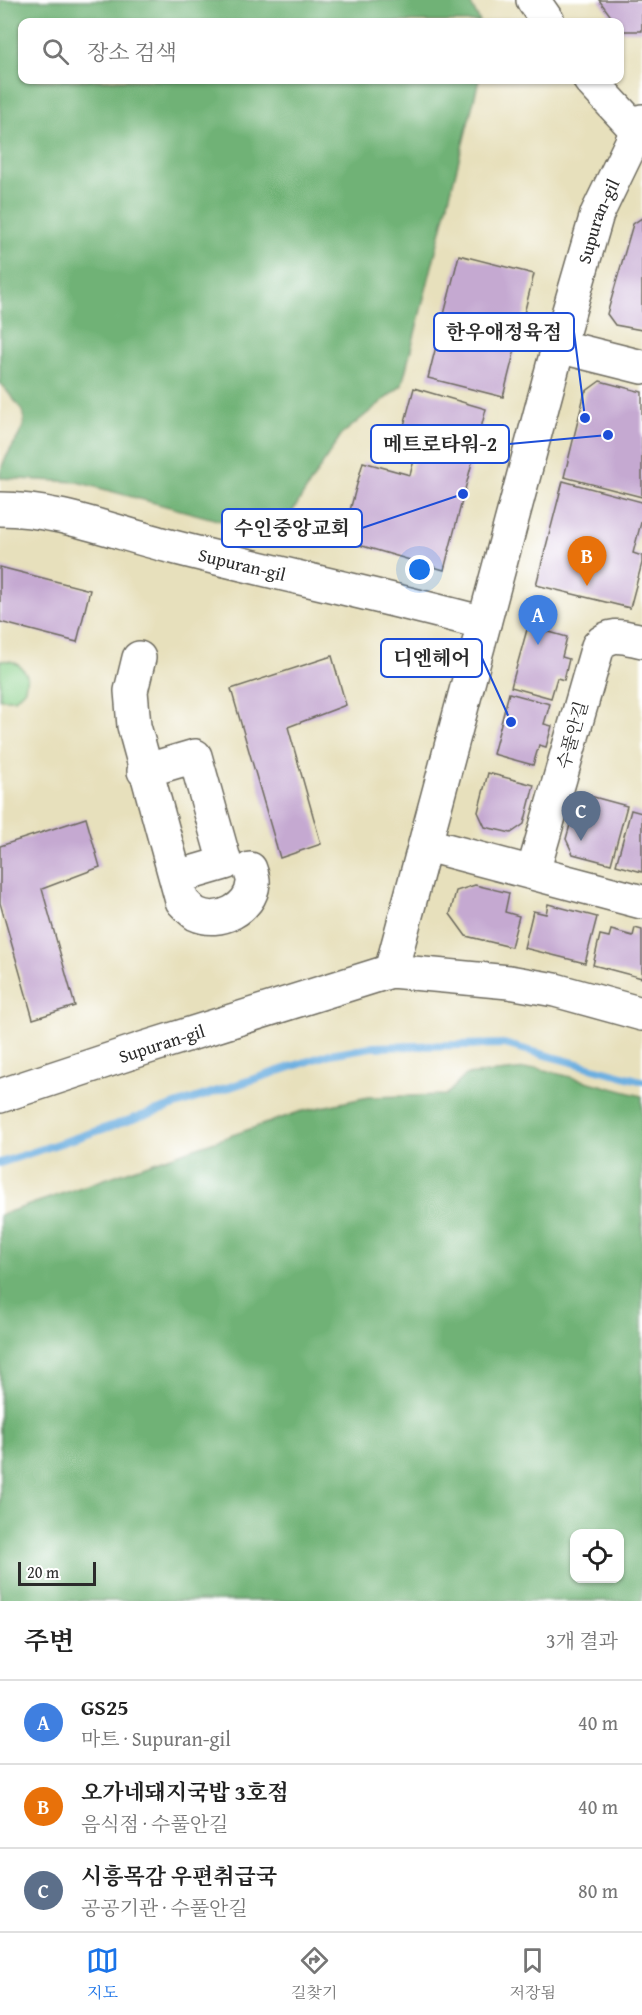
<!DOCTYPE html>
<html lang="ko">
<head>
<meta charset="utf-8">
<style>
  body { margin:0; font-family:"Gentium Book Plus","Noto Serif KR",serif; background:#f6f6f6; color:#222 }
  .controls { position:absolute; right:18px; bottom:18px; display:grid; overflow:hidden; border-radius:12px; box-shadow:0 2px 4px #0004 }
  .controls button { width:54px; height:54px; display:grid; place-items:center; padding:0; border:0; border-bottom:2px solid #e0e0e0; background:#fff; color:#222; font:30px sans-serif }
  .scale { position:absolute; left:18px; bottom:15px; width:78px; box-sizing:border-box; padding-left:6px; border:3px solid #2b2b2b; border-top:0; font-size:16px; line-height:21px; white-space:nowrap; color:#2b2b2b; -webkit-text-stroke:4px #fff; paint-order:stroke }
  .you { position:absolute; left:420px; top:570px; width:21px; height:21px; margin:-15px; border:4px solid #fff; border-radius:50%; background:#1a73e8; box-shadow:0 0 0 9px #1a73e833 }
  .badge { display:grid; place-items:center; width:39px; height:39px; border-radius:50%; background:#1a73e8; color:#fff; font-size:20px; font-weight:700 }
  .pin { position:absolute; translate:-50% -50px; filter:drop-shadow(0 2px 3px #0008) }
  .pin::after { content:''; position:absolute; top:32px; width:21px; height:18px; background:inherit; clip-path:polygon(0 0,100% 0,50% 100%) }
  .list { margin:0; padding:0; list-style:none }
  h2 { display:flex; justify-content:space-between; align-items:center; height:78px; margin:0; padding:0 24px; font-size:26px }
  h2 small { font-size:20px; font-weight:400; color:#767676 }
  .list li { display:grid; grid-template-columns:39px 1fr auto; gap:18px; align-items:center; box-sizing:border-box; height:84px; padding:0 24px; border-top:2px solid #e0e0e0 }
  .list b { display:block; font-size:22px; white-space:nowrap }
  .list p { margin:0; font-size:20px; white-space:nowrap; color:#767676 }
  .list em { font-size:20px; font-style:normal; color:#767676 }
  .icon { flex:none; width:33px; height:33px; fill:none; stroke:currentColor; stroke-width:2; stroke-linecap:round; stroke-linejoin:round }
  .map { position:relative; flex:none; width:642px; height:1601px; overflow:hidden }
  .search { position:absolute; background:#fff; box-shadow:0 2px 4px #0004; left:18px; right:18px; top:18px; height:66px; display:flex; align-items:center; gap:15px; box-sizing:border-box; padding:0 21px; border-radius:12px; color:#767676; font-size:22px }
  .sheet { height:330px; background:#fff }
  nav { display:flex; justify-content:space-around; align-items:center; box-sizing:border-box; height:84px; border-top:2px solid #e0e0e0; background:#fff; font-size:16px; color:#767676 }
  nav a { display:grid; justify-items:center; gap:3px }
  nav .on { color:#1a73e8 }
  .map>svg:first-child { display:block }
</style>
</head>
<body>
<div class="map">
<svg width="642" height="1601" viewBox="0 0 642 1601">
  <rect width="100%" height="100%" fill="#fff"/>
  <filter id="ink" filterUnits="userSpaceOnUse"><feTurbulence type="fractalNoise" baseFrequency=".0167" numOctaves="2"/><feDisplacementMap in="SourceGraphic" scale="12" xChannelSelector="R" yChannelSelector="G"/><feConvolveMatrix kernelMatrix="1 2 1 2 8 2 1 2 1" color-interpolation-filters="sRGB"/></filter>
  <filter id="wash" filterUnits="userSpaceOnUse"><feTurbulence type="fractalNoise" baseFrequency=".008" numOctaves="4" result="noise"/><feDisplacementMap in="SourceGraphic" scale="24" xChannelSelector="R" yChannelSelector="G"/><feGaussianBlur stdDeviation="1.35" result="paint"/><feColorMatrix in="noise" values="0 0 0 0 0 0 0 0 0 0 0 0 0 0 0 0 0 1.4 0 .05"/><feComposite in="paint" operator="in"/></filter>
  <g filter="url(#wash)">
    <rect width="100%" height="100%" fill="#e7e0bc"/>
    <!-- green -->
    <path fill="#8ad08a" stroke="#5a7e5a" stroke-width="1.5" d="M0 661C13 659 21 664 27 676L25 689 15 699H0Z"/>
    <!-- forest -->
    <path fill="#6fb276" stroke="#4d6e50" stroke-width="1.5" fill-rule="evenodd" d="M0 0H469L480 22H22V80H479L402 385 341 435 277 536 77 482 0 478C0 452 34 430 21 409 15 400 7 391 0 383Z
      M537 1068 642 1096V1601H0V1215L299 1112 368 1097 446 1095 466 1075ZM574 1534H620V1578H574Z"/>
    <g fill="none" stroke-linecap="round" stroke-linejoin="round">
      <!-- stream -->
      <path stroke="#6baee0" stroke-width="8" d="M0 1163 330 1054 371 1047 504 1044 642 1081"/>
    </g>
    <g id="blocks">
      <!-- building -->
      <path fill="#c5a9d1" d="M599 0H642V31H621L620 22H615Z
        M642 218V330L615 325 607 314 633 224Z
        M459 255 534 274 503 397 428 378Z
        M600 381 642 392V497L564 477 585 392Z
        M414 388 486 409 444 570 342 540 363 462 410 475 420 438 402 433Z
        M563 481 642 502V519L633 553 642 556V563L630 608 536 585Z
        M0 567 90 590 77 642 0 622Z
        M528 626 567 637 562 657 569 659 564 680 557 678 551 698 511 687Z
        M332 656 346 705 288 727 321 844 280 858 231 689Z
        M509 693 550 704 544 724 552 726 546 747 539 745 533 765 493 754Z
        M488 773 534 785 524 824 511 833 485 827 478 812Z
        M579 793 627 806 611 864 573 854 566 839Z
        M631 810 642 813V872L616 865Z
        M86 818 100 867 42 889 75 1006 33 1019 0 903V846Z
        M475 885 509 893 505 912 519 916 511 947 466 936 450 914 456 891Z
        M548 904 597 917 585 963 524 948 533 911 546 914Z
        M635 928 642 930V978L593 965 600 935 609 937 611 930 633 936Z"/>
    </g>
  </g>
  <g filter="url(#ink)">
    <use href="#blocks" fill-opacity="0" stroke="#6d6a5e" stroke-width="1.5"/>
    <g fill="none" stroke-linecap="round" stroke-linejoin="round">
      <!-- minor casing -->
      <g stroke="#6d6a5e" stroke-width="36">
        <g id="minor">
          <path d="M533 0 548 22"/>
          <path d="M590 80 642 136"/>
          <path d="M558 346 642 367"/>
          <path id="s1" d="M0 509C58 509 113 532 169 546 274 573 380 595 484 623"/>
          <path d="M139 658 131 691 134 726 182 901C186 905 191 911 196 914 219 925 251 909 253 883 254 879 251 873 250 869"/>
          <path d="M144 771 195 756 225 863 177 877"/>
          <path d="M427 845 642 902"/>
          <path d="M533 872 598 646C611 631 624 637 642 641"/>
          <path id="s2" d="M391 971 553 366 597 214 642 121"/>
          <path id="s3" d="M0 1096 145 1048 391 971 509 982 555 990 642 1014"/>
        </g>
      </g>
      <!-- minor -->
      <use href="#minor" stroke="#fff" stroke-width="33"/>
    </g>
  </g>
  <g text-anchor="middle" dominant-baseline="central" stroke-width="4.5" stroke-linejoin="round" paint-order="stroke">
    <!-- street labels -->
    <g font-size="18" fill="#2b2b2b" stroke="#fff">
      <text stroke="none"><textPath href="#s2" startOffset="778">Supuran-gil</textPath></text>
      <text stroke="none"><textPath href="#s1" startOffset="249">Supuran-gil</textPath></text>
      <text transform="translate(572 735) rotate(-74)">수풀안길</text>
      <text stroke="none"><textPath href="#s3" startOffset="170">Supuran-gil</textPath></text>
    </g>
  </g>
  <!-- callouts -->
  <path fill="none" stroke="#1d4ed8" stroke-width="2" d="M585 418L574 332M608 435L509 444M463 494L362 528M511 722L482 658"/>
  <g fill="#1d4ed8" stroke="#fff" stroke-width="2">
    <circle cx="585" cy="418" r="6"/>
    <circle cx="608" cy="435" r="6"/>
    <circle cx="463" cy="494" r="6"/>
    <circle cx="511" cy="722" r="6"/>
  </g>
  <g fill="#fff" stroke="#1d4ed8" stroke-width="2">
    <rect x="434" y="313" width="140" height="38" rx="6"/>
    <rect x="371" y="425" width="138" height="38" rx="6"/>
    <rect x="222" y="509" width="140" height="38" rx="6"/>
    <rect x="381" y="639" width="101" height="38" rx="6"/>
  </g>
  <g font-size="20" text-anchor="middle" font-weight="bold" fill="#2b2b2b">
    <text x="504" y="339">한우애정육점</text>
    <text x="440" y="451">메트로타워-2</text>
    <text x="292" y="535">수인중앙교회</text>
    <text x="432" y="665">디엔헤어</text>
  </g>
</svg>
<div class="controls">
<button><svg class="icon" aria-label="locate" viewBox="0 0 24 24"><circle cx="12" cy="12" r="6"/><path d="M12 2v4M12 18v4M2 12h4M18 12h4"/></svg></button>
</div>
<div class="scale">20 m</div>
<div class="you"></div>
<div class="pin badge" style="left:538px;top:645px;background:#3f7fe0">A</div>
<div class="pin badge" style="left:587px;top:586px;background:#e8710a">B</div>
<div class="pin badge" style="left:581px;top:841px;background:#5c6f8a">C</div>
<div class="search"><svg class="icon" aria-label="search" viewBox="0 0 24 24"><circle cx="10" cy="10" r="6"/><path d="M15 15l6 6"/></svg>장소 검색</div>
</div>
<section class="sheet">
<h2>주변<small>3개 결과</small></h2>
<ul class="list">
<li><span class="badge" style="background:#3f7fe0">A</span><div><b>GS25</b><p>마트 · Supuran-gil</p></div><em>40 m</em></li>
<li><span class="badge" style="background:#e8710a">B</span><div><b>오가네돼지국밥 3호점</b><p>음식점 · 수풀안길</p></div><em>40 m</em></li>
<li><span class="badge" style="background:#5c6f8a">C</span><div><b>시흥목감 우편취급국</b><p>공공기관 · 수풀안길</p></div><em>80 m</em></li>
</ul>
</section>
<nav>
<a class="on"><svg class="icon" aria-label="map" viewBox="0 0 24 24"><path d="M3 6l6-2 6 2 6-2v14l-6 2-6-2-6 2zM9 4v14M15 6v14"/></svg>지도</a>
<a><svg class="icon" aria-label="directions" viewBox="0 0 24 24"><path d="M12 3l9 9-9 9-9-9zM9 14v-3h6M13 9l2 2-2 2"/></svg>길찾기</a>
<a><svg class="icon" aria-label="saved" viewBox="0 0 24 24"><path d="M7 4h10v16l-5-4-5 4z"/></svg>저장됨</a>
</nav>
</body>
</html>
